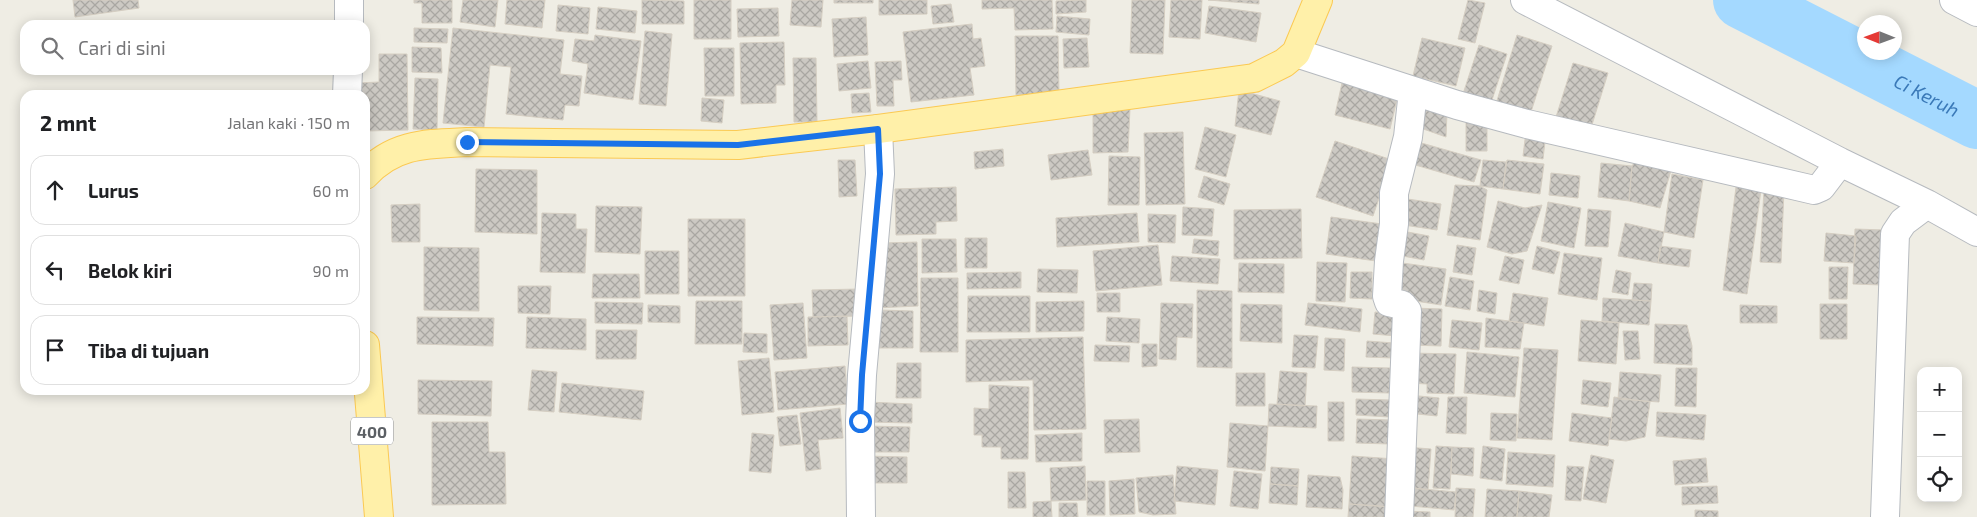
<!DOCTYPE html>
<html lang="id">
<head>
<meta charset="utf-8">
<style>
  body { margin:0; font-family:"Exo 2",sans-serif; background:#f2f2f2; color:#202124 }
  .controls { position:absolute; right:15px; bottom:15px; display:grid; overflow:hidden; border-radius:10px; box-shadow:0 2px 12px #0003 }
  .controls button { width:45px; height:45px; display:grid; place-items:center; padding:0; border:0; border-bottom:1px solid #e0e0e0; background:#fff; color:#202124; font:25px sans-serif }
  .compass { position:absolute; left:1857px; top:15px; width:45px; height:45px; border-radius:50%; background:#fff; box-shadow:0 2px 12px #0003; rotate:271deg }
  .stop { position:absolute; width:15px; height:15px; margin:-11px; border:4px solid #1a73e8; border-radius:50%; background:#fff }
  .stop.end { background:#1a73e8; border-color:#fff; box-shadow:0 1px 5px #0008 }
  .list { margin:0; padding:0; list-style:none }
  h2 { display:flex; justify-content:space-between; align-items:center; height:65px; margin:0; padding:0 20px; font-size:21px }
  h2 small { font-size:16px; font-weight:400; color:#757577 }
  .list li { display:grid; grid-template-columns:32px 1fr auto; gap:15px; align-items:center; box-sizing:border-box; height:70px; margin:0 10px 10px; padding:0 10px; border:1px solid #e0e0e0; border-radius:15px }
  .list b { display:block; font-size:19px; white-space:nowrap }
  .list em { font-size:16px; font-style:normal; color:#757577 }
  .icon { flex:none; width:28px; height:28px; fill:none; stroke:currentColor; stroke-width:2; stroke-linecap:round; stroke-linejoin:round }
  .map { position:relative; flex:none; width:1977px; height:517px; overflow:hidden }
  .search { position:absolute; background:#fff; box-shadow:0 2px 12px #0003; left:20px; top:20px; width:350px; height:55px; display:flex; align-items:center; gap:12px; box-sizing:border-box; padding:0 18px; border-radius:15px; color:#757577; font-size:19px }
  .panel { position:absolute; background:#fff; box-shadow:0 2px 12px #0003; left:20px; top:90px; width:350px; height:305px; border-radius:15px }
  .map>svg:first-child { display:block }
</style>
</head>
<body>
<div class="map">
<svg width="1977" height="517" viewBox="0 0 1977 517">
  <defs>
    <pattern id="building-cross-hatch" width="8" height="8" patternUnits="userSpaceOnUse" patternTransform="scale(1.25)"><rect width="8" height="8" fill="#ccc9c3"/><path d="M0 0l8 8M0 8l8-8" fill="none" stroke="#a9a7a2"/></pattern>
  </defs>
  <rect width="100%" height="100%" fill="#efede4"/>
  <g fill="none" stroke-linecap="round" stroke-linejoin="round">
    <!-- river -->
    <path stroke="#a4d9ff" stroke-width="58" id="s1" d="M1742 0 1977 120"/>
  </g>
  <!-- building -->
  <path fill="url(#building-cross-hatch)" stroke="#d5cec2" d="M73 0H138L139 8 75 17Z
    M414 0H452V23H422V3H414Z
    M463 0H498L495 27 460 22Z
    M507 0H545L542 28 505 24Z
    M642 0 684 1V24H642Z
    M694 0H731V39H694Z
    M792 0H823L821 27 790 25Z
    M834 0H873V3H834Z
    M879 0H927V14L879 15Z
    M982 0H1052L1053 29 1015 30 1014 8 982 9Z
    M1086 0V12L1056 14V1Z
    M1132 0H1165L1163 54 1130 53Z
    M1171 0H1202L1200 39 1169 37Z
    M1208 0H1259V4Z
    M1468 0 1485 3 1475 43 1458 39Z
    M951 4 954 22 933 24 931 6Z
    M558 5 590 8 588 34 556 31Z
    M1209 6 1261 13 1256 42 1205 33Z
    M598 7 637 11 635 33 596 29Z
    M778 8 779 36 738 37 737 9Z
    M1057 16 1090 19 1089 35 1056 32Z
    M866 17 868 55 834 57 832 19Z
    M972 24 973 39 981 38 985 66 970 68 974 95 911 102 903 32Z
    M414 28 448 29 447 43 414 42Z
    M453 28 564 40 560 74 582 76 579 106 565 105 563 120 506 114 511 67 490 65 484 127 443 123Z
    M645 31 672 34 666 106 639 104Z
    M595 35 641 41 633 100 584 93 588 64 572 61 575 39 594 41Z
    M1517 35 1552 46 1530 115 1496 104Z
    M1015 36H1058L1059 94 1016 95Z
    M1087 38 1089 67 1064 68 1063 39Z
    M1422 38 1465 48 1456 86 1413 76Z
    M784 42 785 85H776V103L741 104 740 43Z
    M1479 45 1507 54 1490 106 1462 97Z
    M412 47 441 48 442 73 412 72Z
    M704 48H734V96H705Z
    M379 54H407L408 130 365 131V95H357V83L379 82Z
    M793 58H816L817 122H794Z
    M868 61 871 88 839 91 837 64Z
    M901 61 902 80H893L894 106H877L875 62Z
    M1573 63 1608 73 1591 128 1556 117Z
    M415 78 438 79 437 130 413 129Z
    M1342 83 1398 95 1390 129 1335 115Z
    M1239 90 1280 101 1271 135 1235 126Z
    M869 93 871 112 852 113 851 94Z
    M702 98 724 100 722 123 701 121Z
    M1416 99 1447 112 1446 137 1412 125Z
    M1130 108 1128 152 1093 153V110Z
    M1466 117H1487V151H1466Z
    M1205 127 1236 135 1226 177 1195 169Z
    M1526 131 1546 133 1543 159 1523 156Z
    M1183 132 1185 204 1146 205 1144 133Z
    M1411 140 1481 160 1474 182 1405 162Z
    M1335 141 1392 160 1373 216 1316 197Z
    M1003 149 1004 166 975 169 974 152Z
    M1088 150 1092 175 1051 180 1048 155Z
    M1109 156 1140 157 1139 205H1108Z
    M1638 157 1672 167 1660 208 1629 201 1632 166Z
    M838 160H855L857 196 839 197Z
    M1483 160 1506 162 1503 189 1480 186Z
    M1507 160 1544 164 1540 194 1503 189Z
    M1601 163 1632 166 1629 201 1598 197Z
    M476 169 537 170V234L475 232Z
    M1551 173 1580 176 1578 198 1549 195Z
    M1672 174 1703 180 1694 238 1664 232Z
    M1204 176 1230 184 1224 205 1198 197Z
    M1455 185 1480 186 1487 190 1480 240 1447 235Z
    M956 187 957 221 936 222V234L896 235 895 189Z
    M1736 187 1761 190 1747 294 1723 290Z
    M1764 189 1784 190 1781 263 1760 262Z
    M1401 198 1441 204 1437 230 1397 224Z
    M1498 201 1525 208 1542 205 1527 251 1512 254 1487 247Z
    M1548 202 1581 208 1574 248 1541 241Z
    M420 204V242H392L391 205Z
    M596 206 642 207 640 254 595 252Z
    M1183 207 1214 209 1212 236 1182 235Z
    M1301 209 1302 258 1234 259V210Z
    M1588 209 1611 211 1608 247 1585 246Z
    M542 213 576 214V229H587L585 273 540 272Z
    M1137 213 1139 242 1057 247 1056 218Z
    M1148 214 1176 215 1175 243 1148 242Z
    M1331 217 1382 224 1376 261 1326 254Z
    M688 219H745V296H688Z
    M1625 223 1664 232 1658 263 1618 256Z
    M1855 229 1884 230 1882 285 1853 284Z
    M1397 230 1429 236 1424 260 1392 254Z
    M1826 233 1856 236 1854 263 1824 261Z
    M965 238H987V268H965Z
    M922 239H956L957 272 922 273Z
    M1194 239 1219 241 1218 256 1192 253Z
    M917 242 918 306 875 308 883 243Z
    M1158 245 1162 285 1096 291 1093 251Z
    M1457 245 1476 248 1472 275 1453 272Z
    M1537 246 1560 252 1554 274 1532 269Z
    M1660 246 1691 250 1689 267 1658 263Z
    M424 247 479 248V311L424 310Z
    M645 251H679V294H645Z
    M1564 253 1602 258 1597 300 1558 294Z
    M1172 256 1220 259 1218 284 1170 281Z
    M1505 256 1524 260 1519 284 1499 280Z
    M1317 262 1347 263 1345 302 1316 301Z
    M1395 262 1446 269 1441 305 1390 297Z
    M1239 263 1284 264V293L1238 292Z
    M1829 267H1848L1847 299H1829Z
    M1038 269 1078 270 1077 293 1037 292Z
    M1616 270 1631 273 1628 295 1612 292Z
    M1021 272V288L967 289V273Z
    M1351 272H1372V299L1350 298Z
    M593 274H639L640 298H592Z
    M1450 277 1474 281 1470 310 1445 306Z
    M921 278H958V352H920Z
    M1634 283 1652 284 1651 301 1632 300Z
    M518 286H551L550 314 518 313Z
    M860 289V316L813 317 812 290Z
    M1197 290 1232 291V368L1197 367Z
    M1479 290 1497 293 1495 314 1477 311Z
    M1097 293H1120V312H1097Z
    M1513 293 1548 298 1544 326 1509 321Z
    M968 296H1030V332H967Z
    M1603 298 1651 301 1649 325 1602 321Z
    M696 301H742V344H695Z
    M1084 301V331L1036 332V302Z
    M595 302 643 303 642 324 595 323Z
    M803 303 807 358 774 360 770 305Z
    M1161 303 1193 304 1192 338 1177 337 1176 360 1159 359Z
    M1308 303 1362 309 1360 332 1305 325Z
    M1241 304 1282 305V343L1240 341Z
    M1820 304H1847V339H1820Z
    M648 305 680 306V323L648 322Z
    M1740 305 1777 306V323H1740Z
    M1412 308 1442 309 1441 346 1410 345Z
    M879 310 913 311V348H879Z
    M1375 312 1398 314 1396 336 1373 334Z
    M847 316 848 345 808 346V317Z
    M417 317 494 318 493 346 417 344Z
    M527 317 586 319V350L526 348Z
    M1107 317 1140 319 1139 343 1106 341Z
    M1486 318 1524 323 1520 349 1485 347Z
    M1452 320 1482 323 1479 350 1449 347Z
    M1581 320 1619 323 1616 364 1578 361Z
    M1655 324 1687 325 1692 346V365L1654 363Z
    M596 330H637L636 359H596Z
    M1623 331H1638L1640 359 1625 360Z
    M744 333 767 334V353L743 352Z
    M1294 335 1318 336 1315 368 1292 367Z
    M1083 337 1086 429 1034 430 1033 380 966 382V340Z
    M1325 338 1345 339 1344 371 1324 370Z
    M1367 341 1394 343 1393 358 1366 357Z
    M1142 344H1157V366L1142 367Z
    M1095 345 1130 346 1129 362 1094 361Z
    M1524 348 1558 350 1552 440 1517 438Z
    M1467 352 1519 357 1515 397 1464 393Z
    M1410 353 1456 354 1454 394 1427 393V384L1409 383Z
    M769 358 774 412 742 415 738 361Z
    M897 363H921V398H896Z
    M845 366 848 404 778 410 775 372Z
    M1352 367 1390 368 1389 393 1352 392Z
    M1676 368H1697L1696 407 1675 406Z
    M532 370 557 372 554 412 528 410Z
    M1280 371 1307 373 1305 406 1277 404Z
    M1620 372 1661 375 1659 402 1618 399Z
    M1236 373H1265V406H1236Z
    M418 380 492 381 491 416 418 414Z
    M1583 380 1611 383 1608 407 1581 404Z
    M562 383 644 391 641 420 559 412Z
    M989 385 1029 387 1028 459H1001V447H982V435H974V408L989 409Z
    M1409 395 1439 398 1437 416 1407 413Z
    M1448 397H1467L1466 434 1446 433Z
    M1614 397 1650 402 1645 437 1626 441 1609 439Z
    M1356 399 1390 400 1389 417 1356 415Z
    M868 402 912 404V423L867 422Z
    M1328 402H1344V441H1328Z
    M1269 404 1317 406 1316 428 1268 426Z
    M840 408 843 438 818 440 821 469 806 471 800 413Z
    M1657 412 1706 415 1704 440 1656 436Z
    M1491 413 1517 414 1516 441 1490 440Z
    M1572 413 1612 418 1608 446 1569 441Z
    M797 415 801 444 780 446 777 417Z
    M1139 419 1140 452 1105 453 1104 420Z
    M1357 419 1391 420 1390 444 1356 443Z
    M432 422H488L489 452H505L506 504 432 505Z
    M1230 423 1268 426 1265 471 1227 467Z
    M867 426 910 427 909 452H866Z
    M752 433 774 435 771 473 749 471Z
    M1082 433V461L1036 462 1035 435Z
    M1436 446 1452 447 1450 489 1433 488Z
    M1483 446 1505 449 1502 481 1480 478Z
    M1406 447 1431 449 1428 490 1402 487Z
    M1452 447 1474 448 1473 476 1451 474Z
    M1508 452 1555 455 1553 487 1506 484Z
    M1591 455 1614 460 1606 503 1583 499Z
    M865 456 907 457V483H864Z
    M1352 456 1395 459 1392 507 1349 504Z
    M1706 458 1708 482 1675 485 1673 461Z
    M1085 466 1086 500 1051 501 1050 468Z
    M1177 466 1218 470 1215 505 1174 501Z
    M1567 466 1584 467 1581 501 1565 500Z
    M1271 467 1299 469 1298 486 1270 484Z
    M1234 471 1262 474 1258 509 1230 506Z
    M1008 472H1025L1026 508H1008Z
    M1173 475 1176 514 1153 515 1139 512 1136 478Z
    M1308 475 1340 477 1343 490 1342 509 1306 507Z
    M1134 479 1135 514 1110 515 1109 481Z
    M1087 481H1105V515H1087Z
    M1270 484 1298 486 1297 505 1269 503Z
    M1717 486 1718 503 1682 505V487Z
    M1402 487 1456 492 1454 510 1400 505Z
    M1456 488 1475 489 1473 517H1455Z
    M1487 489 1519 491 1517 517H1485Z
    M1519 491 1552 495 1549 517H1517Z
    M1051 501 1052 517H1033V502Z
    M1059 503H1077L1078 517H1059Z
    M1349 504 1392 507V517H1348Z
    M1695 510 1718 511V517H1695Z
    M1403 511 1430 512V517H1403Z"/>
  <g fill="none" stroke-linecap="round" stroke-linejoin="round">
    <!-- street casing -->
    <g stroke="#b6babf" stroke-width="30">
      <path id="street" d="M1525 0 1840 162 1927 204 1977 232
        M1954 0 1977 12
        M349 25V0
        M1296 53 1457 105 1527 124 1814 190 1821 187 1840 162
        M347 95 348 70
        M861 517 860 421 862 375 880 174 878 129
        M1399 517 1407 311 1402 305 1389 302 1387 296 1389 261 1394 224V193L1408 137 1413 91
        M1885 517 1895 234 1903 222 1927 204"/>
    </g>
    <!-- primary casing -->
    <g stroke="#fbc952" stroke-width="30">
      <path id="primary" d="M365 175C394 143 427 144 467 142L738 145 878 129 1254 78 1284 63 1296 53 1318 0
        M365 345 379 517"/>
    </g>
    <!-- street -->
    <use href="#street" stroke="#fff" stroke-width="28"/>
    <!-- primary -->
    <use href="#primary" stroke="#fff0a9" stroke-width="28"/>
  </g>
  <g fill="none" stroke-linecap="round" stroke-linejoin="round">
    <!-- route -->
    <path stroke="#1a73e8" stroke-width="6" d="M467 142 738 145 878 129 880 174 862 375 860 421"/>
  </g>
  <g text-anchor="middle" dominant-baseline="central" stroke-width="4" stroke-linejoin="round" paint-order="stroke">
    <!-- shield labels -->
    <rect fill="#fff" stroke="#8d9093" stroke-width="1" x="351" y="417.5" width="42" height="27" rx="4"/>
    <g font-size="16" font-weight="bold" fill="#5c6065">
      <text x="372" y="431">400</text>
    </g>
    <!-- water labels -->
    <g font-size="19" font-style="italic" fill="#3a79b8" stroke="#fff">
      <text stroke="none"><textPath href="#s1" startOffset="208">Ci Keruh</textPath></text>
    </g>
  </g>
</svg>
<div class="controls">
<button>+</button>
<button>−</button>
<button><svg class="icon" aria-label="locate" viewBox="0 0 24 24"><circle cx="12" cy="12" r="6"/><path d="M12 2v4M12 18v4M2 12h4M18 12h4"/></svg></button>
</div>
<svg class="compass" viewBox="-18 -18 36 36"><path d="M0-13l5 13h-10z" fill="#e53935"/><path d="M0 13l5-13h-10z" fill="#757577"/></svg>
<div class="stop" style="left:860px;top:421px"></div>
<div class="stop end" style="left:467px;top:142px"></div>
<div class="search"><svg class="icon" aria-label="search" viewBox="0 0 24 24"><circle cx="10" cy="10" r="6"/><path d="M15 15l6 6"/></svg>Cari di sini</div>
<section class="panel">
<h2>2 mnt<small>Jalan kaki · 150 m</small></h2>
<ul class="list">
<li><svg class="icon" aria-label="ahead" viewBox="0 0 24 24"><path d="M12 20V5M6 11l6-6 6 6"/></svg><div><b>Lurus</b></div><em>60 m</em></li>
<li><svg class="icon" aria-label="left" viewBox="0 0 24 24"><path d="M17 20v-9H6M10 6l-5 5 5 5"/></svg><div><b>Belok kiri</b></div><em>90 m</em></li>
<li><svg class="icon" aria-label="arrive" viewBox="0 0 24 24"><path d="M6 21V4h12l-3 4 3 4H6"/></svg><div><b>Tiba di tujuan</b></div></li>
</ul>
</section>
</div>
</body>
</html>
